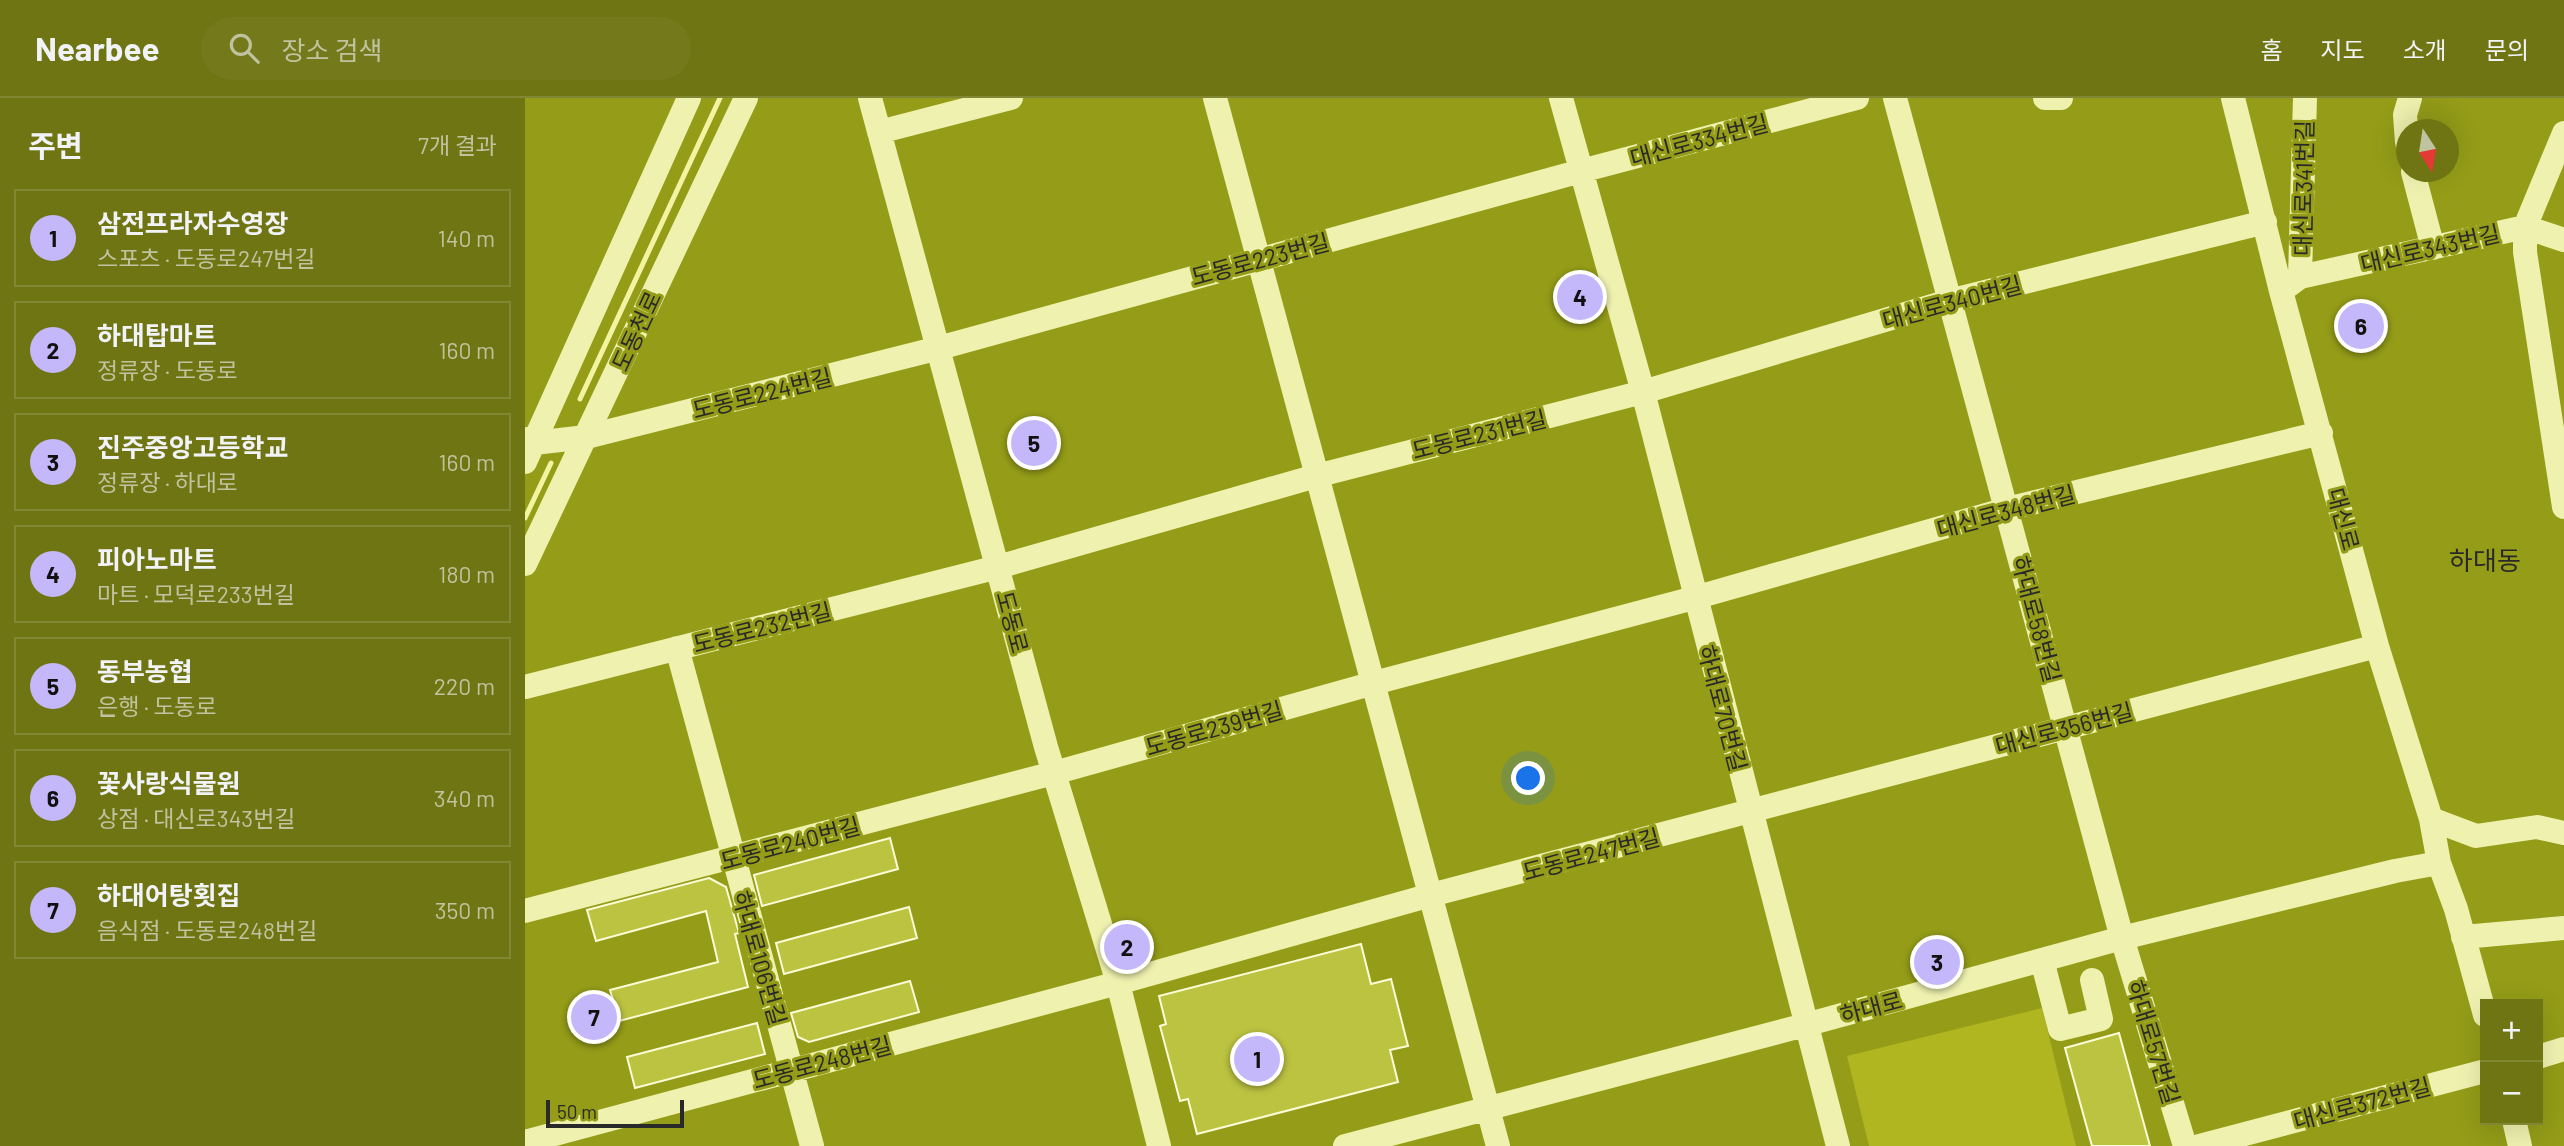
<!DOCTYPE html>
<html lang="ko">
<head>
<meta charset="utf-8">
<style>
  body { margin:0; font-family:Barlow,"Noto Sans KR",sans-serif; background:#747a1b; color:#f1f3f6 }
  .controls { position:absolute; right:21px; bottom:21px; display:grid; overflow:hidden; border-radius:0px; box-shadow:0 7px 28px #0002 }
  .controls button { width:63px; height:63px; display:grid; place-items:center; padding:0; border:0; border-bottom:2px solid #818732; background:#6f7512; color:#f1f3f6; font:35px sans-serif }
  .compass { position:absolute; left:1871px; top:21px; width:63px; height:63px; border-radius:50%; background:#6f7512; box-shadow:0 7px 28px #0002; rotate:168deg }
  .scale { position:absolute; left:21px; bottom:18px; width:138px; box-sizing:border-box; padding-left:7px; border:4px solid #292929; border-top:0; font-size:19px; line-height:24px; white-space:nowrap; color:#292929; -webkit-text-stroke:5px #949c18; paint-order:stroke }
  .you { position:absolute; left:1004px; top:681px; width:24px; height:24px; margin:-18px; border:5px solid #fff; border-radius:50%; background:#1a73e8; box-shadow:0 0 0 10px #1a73e833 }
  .badge { display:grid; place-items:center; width:46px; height:46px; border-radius:50%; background:#c4b8fa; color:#111; font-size:23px; font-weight:700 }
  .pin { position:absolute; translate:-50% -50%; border:4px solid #fff; box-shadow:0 2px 7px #0006 }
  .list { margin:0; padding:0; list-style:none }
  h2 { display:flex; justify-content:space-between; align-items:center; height:91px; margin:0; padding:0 28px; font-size:30px }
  h2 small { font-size:23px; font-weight:400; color:#c0c39f }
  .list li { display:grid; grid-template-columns:46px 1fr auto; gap:21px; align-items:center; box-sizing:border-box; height:98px; margin:0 14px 14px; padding:0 14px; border:2px solid #818732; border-radius:0px }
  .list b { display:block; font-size:26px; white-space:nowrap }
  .list p { margin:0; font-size:23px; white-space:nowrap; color:#c0c39f }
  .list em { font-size:23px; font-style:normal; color:#c0c39f }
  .icon { flex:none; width:38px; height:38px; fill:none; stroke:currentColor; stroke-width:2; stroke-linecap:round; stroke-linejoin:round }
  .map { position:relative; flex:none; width:2039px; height:1048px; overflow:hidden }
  header { display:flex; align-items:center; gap:42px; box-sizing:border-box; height:98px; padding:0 35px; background:#6f7512; border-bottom:2px solid #818732 }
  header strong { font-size:33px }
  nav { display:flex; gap:38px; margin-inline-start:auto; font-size:24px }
  .search { width:490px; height:63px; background:#747a1b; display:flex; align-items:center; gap:18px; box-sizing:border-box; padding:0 24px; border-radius:38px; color:#c0c39f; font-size:26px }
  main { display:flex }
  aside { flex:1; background:#6f7512 }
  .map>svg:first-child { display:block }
</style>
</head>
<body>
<header>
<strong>Nearbee</strong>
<div class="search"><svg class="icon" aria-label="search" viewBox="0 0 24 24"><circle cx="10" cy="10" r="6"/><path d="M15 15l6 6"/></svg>장소 검색</div>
<nav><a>홈</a><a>지도</a><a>소개</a><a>문의</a></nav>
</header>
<main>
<aside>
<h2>주변<small>7개 결과</small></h2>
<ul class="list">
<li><span class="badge">1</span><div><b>삼전프라자수영장</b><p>스포츠 · 도동로247번길</p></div><em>140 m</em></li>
<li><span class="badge">2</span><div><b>하대탑마트</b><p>정류장 · 도동로</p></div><em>160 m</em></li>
<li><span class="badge">3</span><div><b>진주중앙고등학교</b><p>정류장 · 하대로</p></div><em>160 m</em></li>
<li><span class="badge">4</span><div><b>피아노마트</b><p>마트 · 모덕로233번길</p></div><em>180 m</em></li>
<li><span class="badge">5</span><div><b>동부농협</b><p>은행 · 도동로</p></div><em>220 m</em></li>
<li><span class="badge">6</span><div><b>꽃사랑식물원</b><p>상점 · 대신로343번길</p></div><em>340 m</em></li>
<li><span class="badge">7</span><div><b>하대어탕횟집</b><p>음식점 · 도동로248번길</p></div><em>350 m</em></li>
</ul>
</aside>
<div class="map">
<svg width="2039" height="1048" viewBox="0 0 2039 1048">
  <rect width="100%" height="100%" fill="#949c18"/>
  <!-- green -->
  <path fill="#afb620" d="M1517 910 1551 1048H1344L1322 958Z"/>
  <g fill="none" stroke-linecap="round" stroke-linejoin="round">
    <!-- stream -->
    <path stroke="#f2f4a2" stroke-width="5" d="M55 301 195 0
      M0 420 26 365"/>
  </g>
  <!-- building -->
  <path fill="#bcc341" stroke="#fbfcd7" stroke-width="2" d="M365 740 373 771 237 808 229 777Z
    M184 780 201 789 214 835 210 836 223 889 94 923 85 892 193 864 181 813 71 843 62 812Z
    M384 809 392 840 259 876 251 845Z
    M836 846 846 886 866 881 883 948 865 952 873 984 672 1036 663 1001 655 1003 635 928 641 926 634 898Z
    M385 883 394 914 284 944 273 939 266 915Z
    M232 925 240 956 110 990 102 959Z
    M1594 935 1625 1048H1567L1540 950Z"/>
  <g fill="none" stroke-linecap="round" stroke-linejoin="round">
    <!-- minor -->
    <path stroke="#eff2af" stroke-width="24" d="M345 0 521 649 593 885 634 1048
      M690 0 973 1048
      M1036 0 1118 294 1313 1048
      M1370 0 1597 840 1660 1048
      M1520 0H1536
      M1708 0 1756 193 1852 548 1906 721 1914 765 1931 811 1960 917
      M354 34 486 0
      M2039 35 2000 129V154L2039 409
      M1882 44 1880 17 1885 0
      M1888 74 1908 150
      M2000 129 2039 142
      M1775 179 1780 0
      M1756 193 1775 179 2000 129
      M0 341 9 345 61 339 414 250 1056 73 1332 0
      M0 364 164 0
      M0 466 221 0
      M152 550 287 1048
      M0 589 473 469 791 378 1118 294 1424 203 1740 124
      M1906 721 1951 738 2012 729 2039 735
      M0 813 529 675 849 585 1169 500 1482 411 1796 335
      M1938 839 2039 830
      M1517 862 1535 931 1576 921 1567 882
      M2013 959 2039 951
      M1989 1022 1995 1048
      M0 1044 593 885 906 797 1852 548
      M820 1048 1280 927 1597 840 1870 773 1914 765
      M1674 1048 1960 973"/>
  </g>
  <g text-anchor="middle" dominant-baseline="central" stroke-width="6" stroke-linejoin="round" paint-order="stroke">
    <!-- street labels -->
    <g font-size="23" fill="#292929" stroke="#949c18">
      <text transform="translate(1174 42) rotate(-15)">대신로334번길</text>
      <text transform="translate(1778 90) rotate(-89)">대신로341번길</text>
      <text transform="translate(1905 150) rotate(-13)">대신로343번길</text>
      <text transform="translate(735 161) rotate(-15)">도동로223번길</text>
      <text transform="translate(1427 204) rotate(-15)">대신로340번길</text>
      <text transform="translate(111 233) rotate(-65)">도동천로</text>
      <text transform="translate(237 295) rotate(-14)">도동로224번길</text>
      <text transform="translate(954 336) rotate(-14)">도동로231번길</text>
      <text transform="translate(1481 413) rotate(-15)">대신로348번길</text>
      <text transform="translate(1819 421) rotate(75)">대신로</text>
      <text transform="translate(1512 521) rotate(75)">하대로58번길</text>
      <text transform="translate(488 524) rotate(75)">도동로</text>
      <text transform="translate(237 529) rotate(-14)">도동로232번길</text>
      <text transform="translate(1198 610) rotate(75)">하대로70번길</text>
      <text transform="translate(689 630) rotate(-16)">도동로239번길</text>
      <text transform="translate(1539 630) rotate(-15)">대신로356번길</text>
      <text transform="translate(265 745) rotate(-15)">도동로240번길</text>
      <text transform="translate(1066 756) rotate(-15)">도동로247번길</text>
      <text transform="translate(235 860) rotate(74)">하대로106번길</text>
      <text transform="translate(1346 909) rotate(-15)">하대로</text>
      <text transform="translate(1629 944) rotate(73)">하대로57번길</text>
      <text transform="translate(297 964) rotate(-15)">도동로248번길</text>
      <text transform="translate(1837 1005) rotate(-15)">대신로372번길</text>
    </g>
    <!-- quarter labels -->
    <g font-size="26" fill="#292929" stroke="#949c18">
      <text x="1960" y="461">하대동</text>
    </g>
  </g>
</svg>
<div class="controls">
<button>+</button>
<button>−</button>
</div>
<svg class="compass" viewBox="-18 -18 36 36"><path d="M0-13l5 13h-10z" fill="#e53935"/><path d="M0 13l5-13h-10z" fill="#c0c39f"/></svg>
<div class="scale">50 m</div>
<div class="you"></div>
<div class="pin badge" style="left:732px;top:961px">1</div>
<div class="pin badge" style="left:602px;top:849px">2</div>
<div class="pin badge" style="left:1412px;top:864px">3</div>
<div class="pin badge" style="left:1055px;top:199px">4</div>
<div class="pin badge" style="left:509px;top:345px">5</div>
<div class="pin badge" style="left:1836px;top:228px">6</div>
<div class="pin badge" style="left:69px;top:919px">7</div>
</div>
</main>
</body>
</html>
